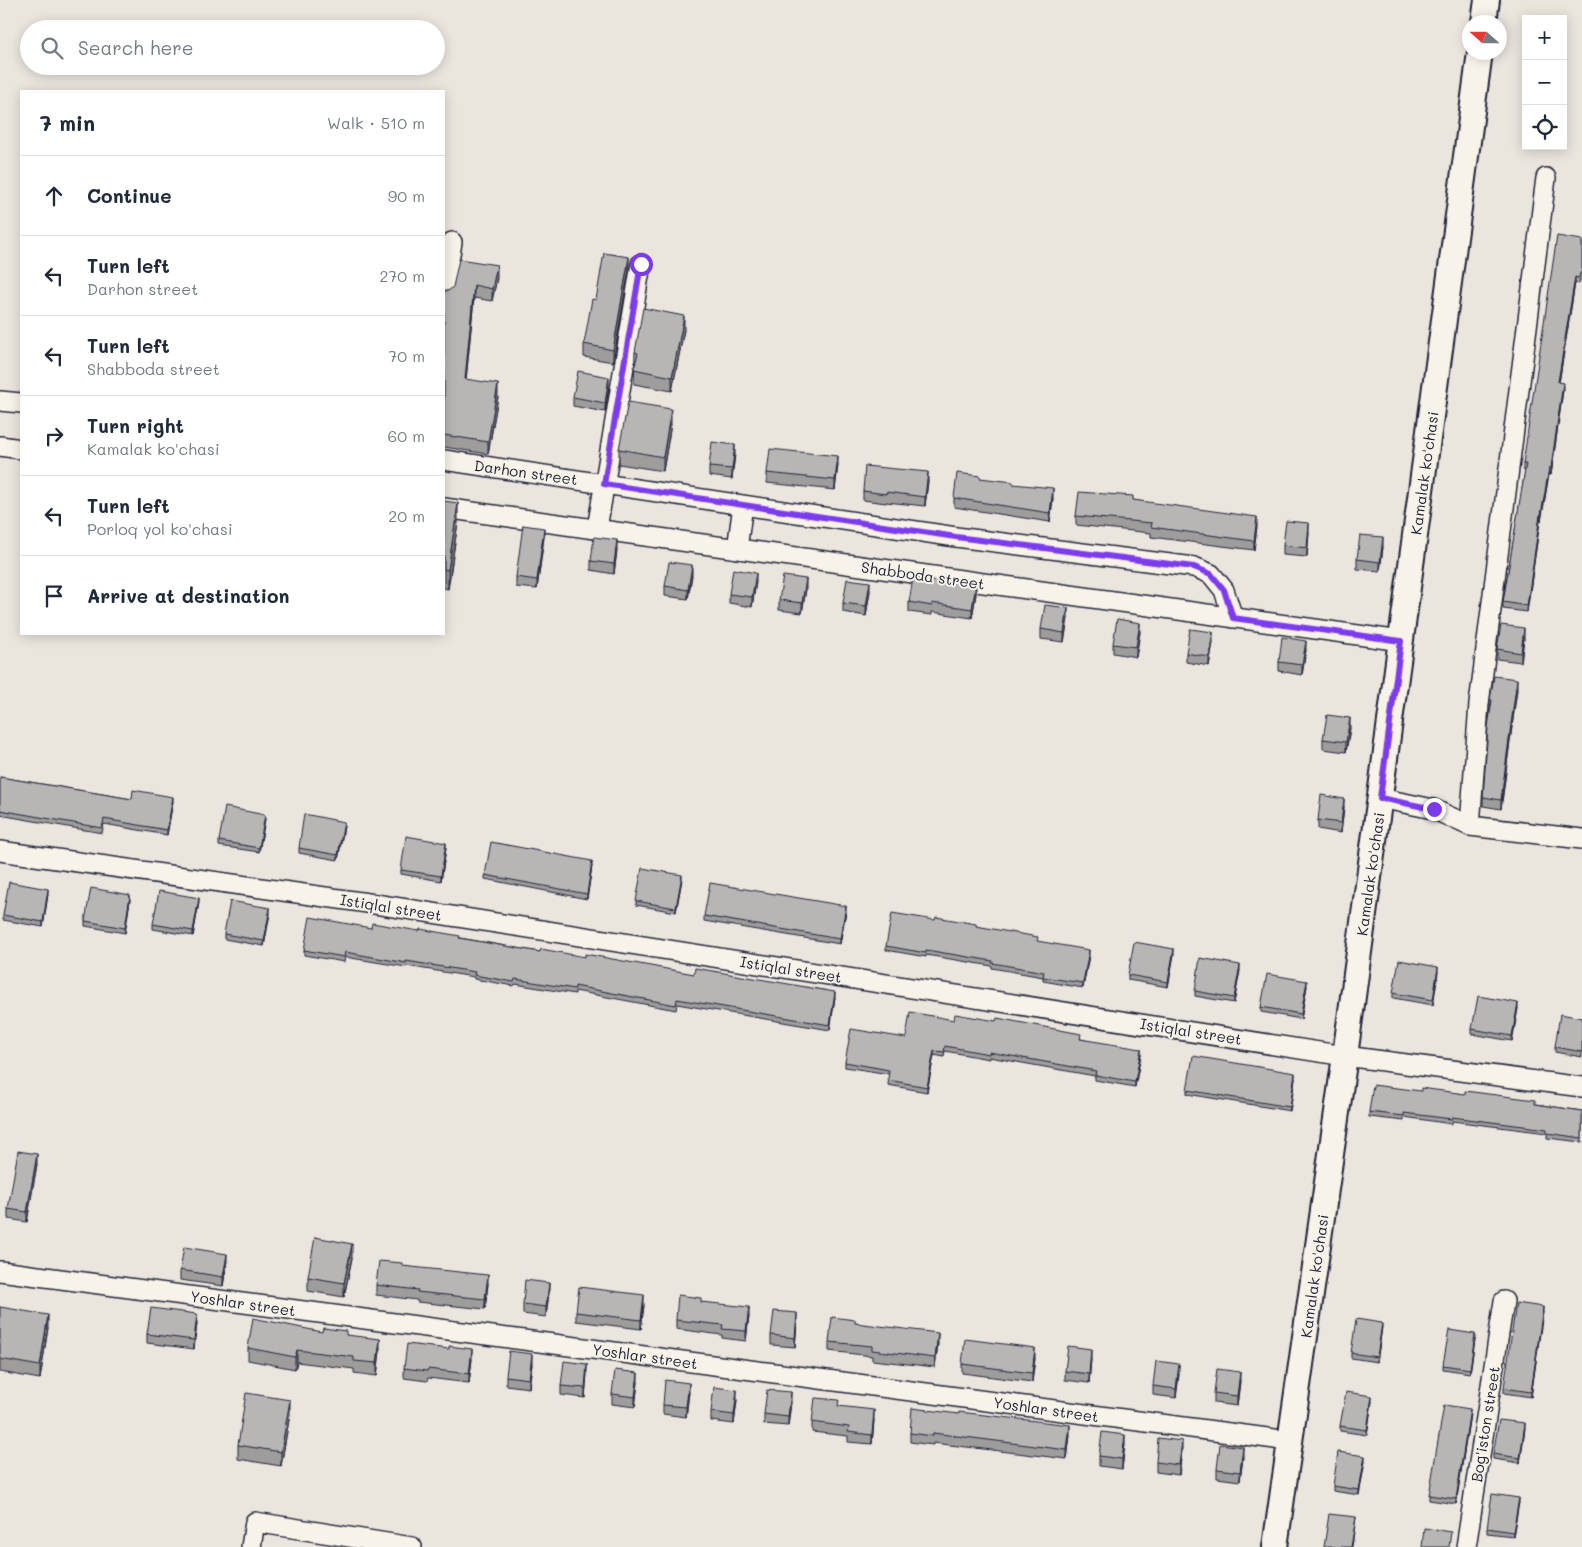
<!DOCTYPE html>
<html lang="en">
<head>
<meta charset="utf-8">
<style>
  body { margin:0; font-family:Mali,sans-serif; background:#f2f2f3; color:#1f2937 }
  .controls { position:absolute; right:15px; top:15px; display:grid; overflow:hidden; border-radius:0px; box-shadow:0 2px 12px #0003 }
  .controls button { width:45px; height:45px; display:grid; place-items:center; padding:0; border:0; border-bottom:1px solid #e0e1e3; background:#fff; color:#1f2937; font:25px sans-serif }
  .compass { position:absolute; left:1462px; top:15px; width:45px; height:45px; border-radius:50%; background:#fff; box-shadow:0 2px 12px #0003; rotate:291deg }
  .stop { position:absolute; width:15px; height:15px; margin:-11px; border:4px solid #7c3aed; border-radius:50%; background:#fff }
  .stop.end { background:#7c3aed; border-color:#fff; box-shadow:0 1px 5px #0008 }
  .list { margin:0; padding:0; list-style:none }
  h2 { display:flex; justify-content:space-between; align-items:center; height:65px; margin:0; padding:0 20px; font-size:21px }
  h2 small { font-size:16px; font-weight:400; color:#747a83 }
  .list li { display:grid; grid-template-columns:32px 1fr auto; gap:15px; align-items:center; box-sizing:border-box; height:80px; padding:0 20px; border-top:1px solid #e0e1e3 }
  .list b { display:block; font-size:19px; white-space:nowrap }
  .list p { margin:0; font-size:16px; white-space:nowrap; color:#747a83 }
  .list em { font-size:16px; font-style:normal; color:#747a83 }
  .icon { flex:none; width:28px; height:28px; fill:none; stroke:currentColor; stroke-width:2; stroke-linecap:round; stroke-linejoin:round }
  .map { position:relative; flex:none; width:1582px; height:1547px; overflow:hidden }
  .search { position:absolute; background:#fff; box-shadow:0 2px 12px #0003; left:20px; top:20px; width:425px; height:55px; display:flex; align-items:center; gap:12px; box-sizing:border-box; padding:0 18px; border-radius:28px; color:#747a83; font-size:19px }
  .panel { position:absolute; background:#fff; box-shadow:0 2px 12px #0003; left:20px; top:90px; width:425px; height:545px; border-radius:0px }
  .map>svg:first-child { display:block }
</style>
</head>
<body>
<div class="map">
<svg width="1582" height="1547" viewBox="0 0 1582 1547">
  <rect width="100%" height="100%" fill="#eae6de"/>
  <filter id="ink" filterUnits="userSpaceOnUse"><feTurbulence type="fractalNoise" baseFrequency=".02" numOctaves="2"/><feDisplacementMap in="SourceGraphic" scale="10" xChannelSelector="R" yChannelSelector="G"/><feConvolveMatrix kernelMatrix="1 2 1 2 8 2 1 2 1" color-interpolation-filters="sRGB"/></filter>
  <g filter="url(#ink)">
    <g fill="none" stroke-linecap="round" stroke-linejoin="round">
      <!-- minor casing -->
      <g stroke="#22223b" stroke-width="22">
        <path id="minor" d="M444 293 452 242
          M0 401 21 403
          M0 446 21 449
          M444 460 956 537 1194 567 1211 574 1224 590 1233 618
          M444 508 1401 641
          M597 529 641 264
          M737 549 743 505
          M1380 798 1433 809 1470 826 1582 839
          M1470 826 1479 704 1546 178
          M0 851 375 904 1345 1056 1582 1087
          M0 1271 1290 1441
          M251 1547 255 1522 412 1547
          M1466 1547 1504 1301"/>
      </g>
      <!-- major casing -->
      <g stroke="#22223b" stroke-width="28">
        <path id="major" d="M1484 22 1487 0
          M1275 1547 1345 1056 1480 52"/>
      </g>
      <!-- minor -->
      <use href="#minor" stroke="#f7f3e8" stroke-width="19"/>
      <!-- major -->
      <use href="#major" stroke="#f7f3e8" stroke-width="24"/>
    </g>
    <!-- wall -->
    <path fill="#9e9d9c" stroke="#22223b" d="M1582 240V280L1580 279 1579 284 1575 283 1559 383 1563 390 1551 475 1549 474 1541 521H1540L1527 612 1503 609V602L1525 471 1523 470V464Z
      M629 270 613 362 584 357V344L596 300Z
      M497 278 492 301 474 298 466 379 498 397 488 454 444 447V291H448Z
      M684 330 672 391 634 384 635 352Z
      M609 387 605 412 573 406V397Z
      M671 424 663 471 619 464V449Z
      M735 454 732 479 709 476V467Z
      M838 465 835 490 767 483V473Z
      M980 478 1053 498 1050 522 954 507V498Z
      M928 481 925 506 886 502V503L863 500V491Z
      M1133 500 1257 526 1254 550 1151 537V533L1076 525V516Z
      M444 501 458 522 448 589 444 588Z
      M1309 533 1307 557 1283 555V545Z
      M544 537 537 589 516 587V577Z
      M1383 547 1380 571 1357 569V559Z
      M617 550 614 574 591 570V561Z
      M692 575 688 599 665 596V586Z
      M756 582 752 607 729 603V594Z
      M806 589 802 613 779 610V600Z
      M870 591 866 616 843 612V603Z
      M976 594 972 618 932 612V615L909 612V602Z
      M1068 618 1064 642 1041 639V629Z
      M1140 632 1136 657 1113 653V644Z
      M1524 638 1521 662 1497 659V649Z
      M1213 642 1209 666 1186 662V653Z
      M1306 650 1302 675 1279 671V662Z
      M1517 689 1501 809 1483 806V797L1490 710V700Z
      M1350 728 1346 752 1323 749V739Z
      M0 777 132 799 173 801 167 835 104 824 102 833 0 815Z
      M1344 808 1341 833 1318 829V820Z
      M265 819 259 852 219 846V841Z
      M344 826 338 860 299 853V848Z
      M446 848 441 881 401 874V870Z
      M592 866 587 899 485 879V875Z
      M682 879 676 912 636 905V901Z
      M48 894 43 927 3 920V915Z
      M130 900 125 933 85 926V921Z
      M199 902 193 936 153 929V924Z
      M846 911 840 944 704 921V916Z
      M270 913 264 946 224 939V934Z
      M935 920 976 926 1089 955 1083 988 1043 981V977L992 968V966L926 955V957L886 950V946Z
      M371 928 460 938 540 952 585 957 835 997 830 1030 677 1004 676 1010 575 991V994L515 984 514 986 474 979V977L406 966V967L345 957 344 962 304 955V950Z
      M1174 954 1168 987 1128 980V975Z
      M1240 970 1234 1003 1195 996V991Z
      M1438 972 1433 1005 1393 998V993Z
      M1307 986 1301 1019 1261 1012V1007Z
      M1518 1008 1512 1041 1472 1034V1029Z
      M1582 1018V1057L1555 1052V1047Z
      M954 1020 1081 1039 1141 1054 1135 1087 1095 1080V1076L989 1057V1059L945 1051 944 1057 934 1055 927 1092 888 1085 889 1074 845 1067V1062Z
      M1295 1078 1290 1111 1187 1094V1090Z
      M1421 1091 1535 1104 1582 1111V1142L1547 1138V1133L1452 1121V1124L1404 1117V1121L1369 1117V1112Z
      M37 1164 27 1222 8 1219V1209Z
      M352 1258 344 1297 308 1291V1277Z
      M227 1263 223 1286 180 1280V1270Z
      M402 1266 488 1284 485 1309 417 1302V1300L376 1295V1285Z
      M549 1292 546 1317 523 1314V1304Z
      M701 1302 749 1316 746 1341 722 1338V1335L676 1329V1320Z
      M644 1305 641 1329 576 1321V1312Z
      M0 1307 48 1328 40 1379 0 1372Z
      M1543 1312 1531 1397 1504 1393V1388Z
      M197 1323 194 1349 147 1343V1334Z
      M797 1323 795 1347 771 1345V1335Z
      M855 1323 938 1343 935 1367 872 1360V1356L829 1351V1342Z
      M1382 1327 1377 1362 1351 1358V1353Z
      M322 1332 346 1335 380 1351 377 1376 354 1373V1369L297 1362 295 1369 248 1360V1348Z
      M1475 1339 1470 1373 1443 1369V1365Z
      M1035 1358 1032 1382 962 1373V1364Z
      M472 1359 469 1383 428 1378 427 1381 404 1378V1368Z
      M1091 1359 1089 1383 1065 1380V1371Z
      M532 1364 529 1388 506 1385V1376Z
      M587 1373 585 1398 561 1395V1386Z
      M1179 1374 1176 1398 1153 1395V1386Z
      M1240 1381 1237 1406 1214 1403V1393Z
      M638 1382 635 1407 612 1404V1394Z
      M689 1392 686 1417 663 1414V1405Z
      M737 1400 734 1424 711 1421V1412Z
      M1372 1401 1367 1435 1340 1431V1426Z
      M791 1402 788 1426 764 1424V1414Z
      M839 1406 874 1420 872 1444 848 1442V1436L812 1432V1422Z
      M290 1414 281 1466 238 1459V1445Z
      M959 1414 1070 1435 1067 1459 933 1443V1445L910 1442V1433Z
      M1470 1414 1456 1504 1429 1500V1495Z
      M1525 1428 1520 1463 1493 1459V1454Z
      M1125 1444 1122 1469 1099 1466V1456Z
      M1182 1450 1179 1475 1156 1472V1462Z
      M1243 1457 1240 1481 1217 1478V1469Z
      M1365 1461 1359 1495 1333 1491V1486Z
      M1519 1502 1513 1536 1487 1533V1528Z"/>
    <!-- shaded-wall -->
    <path fill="#817f7f" stroke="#22223b" d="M629 257V270L613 362V350Z
      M497 265V278L492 301V289Z
      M1575 277V283L1558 389V382Z
      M474 285V298L465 391V379Z
      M684 316V330L672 391V377Z
      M609 377V387L605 412V403Z
      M1563 383V390L1551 475V468Z
      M498 384V397L488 454V442Z
      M671 409V424L663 471V457Z
      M735 445V454L732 479V469Z
      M838 456V465L835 490V480Z
      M1549 468V474L1541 521V515Z
      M928 472V481L925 506V497Z
      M1053 488V498L1050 522V513Z
      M458 503V522L448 589V570Z
      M1540 515V521L1527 612V606Z
      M1257 517V526L1254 550V541Z
      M1309 523V533L1307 557V548Z
      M544 528V537L537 589V580Z
      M1383 537V547L1380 571V562Z
      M617 540V550L614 574V564Z
      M692 565V575L688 599V590Z
      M756 573V582L752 607V597Z
      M806 579V589L802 613V603Z
      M870 582V591L866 616V606Z
      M976 584V594L972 618V609Z
      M1068 608V618L1064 642V633Z
      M1140 623V632L1136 657V647Z
      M1524 628V638L1521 662V653Z
      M1213 632V642L1209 666V657Z
      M1306 641V650L1302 675V665Z
      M1517 679V689L1501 809V800Z
      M1350 718V728L1346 752V742Z
      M173 797V801L167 835V830Z
      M1344 799V808L1341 833V823Z
      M265 815V819L259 852V848Z
      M344 822V826L338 860V855Z
      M446 843V848L441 881V876Z
      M592 861V866L587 899V894Z
      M682 875V879L676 912V908Z
      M48 889V894L43 927V922Z
      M130 895V900L125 933V928Z
      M199 898V902L193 936V931Z
      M846 906V911L840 944V939Z
      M270 908V913L264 946V941Z
      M1174 949V954L1168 987V982Z
      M1089 950V955L1083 988V983Z
      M1240 965V970L1234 1003V998Z
      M1438 967V972L1433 1005V1000Z
      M1307 981V986L1301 1019V1014Z
      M835 992V997L830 1030V1025Z
      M1518 1003V1008L1512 1041V1036Z
      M1141 1049V1054L1135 1087V1082Z
      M934 1051V1055L927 1092V1087Z
      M1295 1073V1078L1290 1111V1107Z
      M37 1154V1164L27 1222V1212Z
      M352 1244V1258L344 1297V1283Z
      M227 1254V1263L223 1286V1277Z
      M488 1275V1284L485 1309V1299Z
      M549 1283V1292L546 1317V1307Z
      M644 1295V1305L641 1329V1320Z
      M749 1307V1316L746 1341V1331Z
      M1543 1307V1312L1531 1397V1392Z
      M797 1313V1323L795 1347V1338Z
      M197 1314V1323L194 1349V1340Z
      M48 1315V1328L40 1379V1366Z
      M1382 1323V1327L1377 1362V1357Z
      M938 1333V1343L935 1367V1358Z
      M1475 1334V1339L1470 1373V1369Z
      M380 1339V1351L377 1376V1363Z
      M1035 1348V1358L1032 1382V1373Z
      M472 1349V1359L469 1383V1374Z
      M1091 1349V1359L1089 1383V1374Z
      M297 1350V1362L295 1369V1357Z
      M532 1354V1364L529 1388V1379Z
      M587 1364V1373L585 1398V1388Z
      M1179 1364V1374L1176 1398V1389Z
      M1240 1372V1381L1237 1406V1396Z
      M638 1373V1382L635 1407V1397Z
      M689 1383V1392L686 1417V1407Z
      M737 1390V1400L734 1424V1415Z
      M791 1392V1402L788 1426V1417Z
      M1372 1396V1401L1367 1435V1430Z
      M290 1400V1414L281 1466V1452Z
      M1470 1409V1414L1456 1504V1499Z
      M874 1410V1420L872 1444V1435Z
      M1525 1423V1428L1520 1463V1458Z
      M1070 1425V1435L1067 1459V1450Z
      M1125 1435V1444L1122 1469V1459Z
      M1182 1441V1450L1179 1475V1465Z
      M1243 1447V1457L1240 1481V1472Z
      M1365 1456V1461L1359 1495V1490Z
      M1519 1498V1502L1513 1536V1532Z
      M1356 1517 1352 1547H1351Z"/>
    <!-- building -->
    <path fill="#b8b6b5" stroke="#22223b" d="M1557 236 1582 240V273H1580L1579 278 1575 277 1558 382 1563 383 1551 468H1549L1541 515H1540L1527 606 1503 602 1526 464H1523L1530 416Z
      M604 253 629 257 613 350 584 344 592 299 596 300Z
      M459 259 497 265 492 289 474 285 465 379 498 384 488 442 444 435V291H448L453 287Z
      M643 308 684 316 672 377 634 369 638 353 635 352Z
      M578 371 609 377 605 403 573 397Z
      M628 402 671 409 663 457 619 449Z
      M712 442 735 445 732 469 709 467Z
      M770 449 838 456 835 480 767 473Z
      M865 466 928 472 925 497 886 492V494L863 491Z
      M957 473 980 476V478L1013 482V484L1053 488 1050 513 954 498Z
      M1079 492 1133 496V500L1257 517 1254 541 1151 527 1152 523 1076 516Z
      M444 501 458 503 448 570 444 569Z
      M1286 521 1309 523 1307 548 1283 545Z
      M523 525 544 528 537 580 516 577Z
      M1360 535 1383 537 1380 562 1357 559Z
      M594 537 617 540 614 564 591 561Z
      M669 562 692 565 688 590 665 586Z
      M733 569 756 573 752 597 729 594Z
      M783 576 806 579 802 603 779 600Z
      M913 578 952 584V581L976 584 972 609 932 603V606L909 602Z
      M847 579 870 582 866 606 843 603Z
      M1045 605 1068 608 1064 633 1041 629Z
      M1117 619 1140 623 1136 647 1113 644Z
      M1501 625 1524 628 1521 653 1497 649Z
      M1190 629 1213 632 1209 657 1186 653Z
      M1282 637 1306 641 1302 665 1279 662Z
      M1494 676 1517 679 1501 800 1483 797 1488 727 1492 700H1490Z
      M1327 715 1350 718 1346 742 1323 739Z
      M0 777 132 799 133 790 173 797 167 830 104 819 102 828 0 810Z
      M1321 795 1344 799 1341 823 1318 820Z
      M225 807 265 815 259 848 219 841Z
      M304 814 344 822 338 855 299 848Z
      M406 836 446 843 441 876 401 870Z
      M491 842 592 861 587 894 485 875Z
      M642 868 682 875 676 908 636 901Z
      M9 882 48 889 43 922 3 915Z
      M710 883 846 906 840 939 704 916Z
      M91 888 130 895 125 928 85 921Z
      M159 891 199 898 193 931 153 924Z
      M230 901 270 908 264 941 224 934Z
      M892 913 935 920 936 917 976 924V926L1038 937 1037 941 1089 950 1083 983 1043 977 1044 972 992 963 993 961 926 950V953L886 946Z
      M310 917 371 928 372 923 419 931 420 929 460 936 459 938 540 952 541 949 585 957V954L694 974 695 968 835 992 830 1025 677 999 676 1005 575 986V989L515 979 514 982 474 975 475 972 406 961V963L345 952 344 957 304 950Z
      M1134 942 1174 949 1168 982 1128 975Z
      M1200 958 1240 965 1234 998 1195 991Z
      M1399 960 1438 967 1433 1000 1393 993Z
      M1267 974 1307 981 1301 1014 1261 1007Z
      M1478 996 1518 1003 1512 1036 1472 1029Z
      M910 1012 954 1020 955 1014 996 1021 997 1018 1081 1034 1080 1039 1141 1049 1135 1082 1095 1075 1096 1071 989 1052V1054L945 1046 944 1052 934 1051 927 1087 888 1080 889 1070 845 1062 851 1029 906 1038Z
      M1560 1014 1582 1018V1052L1555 1047Z
      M1193 1056 1295 1073 1290 1107 1187 1090Z
      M1373 1085 1421 1091V1088L1465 1094V1091L1535 1100V1104L1582 1111V1138L1547 1133V1129L1452 1117V1119L1404 1113V1116L1369 1112Z
      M18 1151 37 1154 27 1212 8 1209Z
      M315 1237 352 1244 344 1283 308 1277Z
      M184 1247 227 1254 223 1277 180 1270Z
      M379 1261 402 1263V1266L488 1275 485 1299 417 1292 418 1290 376 1285Z
      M525 1280 549 1283 546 1307 523 1304Z
      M579 1287 644 1295 641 1320 576 1312Z
      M678 1295 701 1298V1302L749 1307 746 1331 722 1329 723 1325 676 1320Z
      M1516 1303 1543 1307 1531 1392 1504 1388Z
      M0 1307 48 1315 40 1366 0 1359Z
      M151 1308 197 1314 194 1340 147 1334Z
      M774 1311 797 1313 795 1338 771 1335Z
      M832 1317 855 1320V1323L938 1333 935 1358 872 1350V1346L829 1342Z
      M253 1318 322 1332 323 1328 346 1331V1335L380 1339 377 1363 354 1361V1357L297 1350 295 1357 248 1348Z
      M1356 1319 1382 1323 1377 1357 1351 1353Z
      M1449 1330 1475 1334 1470 1369 1443 1365Z
      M965 1339 1035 1348 1032 1373 962 1364Z
      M407 1344 449 1349V1346L472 1349 469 1374 428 1369 427 1371 404 1368Z
      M1068 1346 1091 1349 1089 1374 1065 1371Z
      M509 1351 532 1354 529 1379 506 1376Z
      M564 1361 587 1364 585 1388 561 1386Z
      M1156 1361 1179 1364 1176 1389 1153 1386Z
      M1217 1369 1240 1372 1237 1396 1214 1393Z
      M615 1370 638 1373 635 1397 612 1394Z
      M665 1380 689 1383 686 1407 663 1405Z
      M714 1387 737 1390 734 1415 711 1412Z
      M767 1390 791 1392 788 1417 764 1414Z
      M1346 1392 1372 1396 1367 1430 1340 1426Z
      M246 1393 290 1400 281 1452 238 1445Z
      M815 1398 839 1400 838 1406 874 1410 872 1435 848 1432 849 1427 812 1422Z
      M1444 1405 1470 1409 1456 1499 1429 1495Z
      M912 1408 959 1414V1412L1070 1425 1067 1450 933 1433V1436L910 1433Z
      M1499 1420 1525 1423 1520 1458 1493 1454Z
      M1102 1432 1125 1435 1122 1459 1099 1456Z
      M1158 1438 1182 1441 1179 1465 1156 1462Z
      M1220 1444 1243 1447 1240 1472 1217 1469Z
      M1338 1452 1365 1456 1359 1490 1333 1486Z
      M1492 1494 1519 1498 1513 1532 1487 1528Z
      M1329 1514 1356 1517 1351 1547H1324Z
      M1424 1528 1451 1532 1449 1547H1422Z"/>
  </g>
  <g fill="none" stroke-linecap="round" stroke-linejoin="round" filter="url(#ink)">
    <!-- route -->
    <path stroke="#7c3aed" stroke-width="6" d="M641 264 604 484 956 537 1194 567 1211 574 1224 590 1233 618 1401 641 1380 798 1434 809"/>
  </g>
  <g text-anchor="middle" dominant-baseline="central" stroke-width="4" stroke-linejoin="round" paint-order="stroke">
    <!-- street labels -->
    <g font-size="15" fill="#22223b" stroke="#f7f3e8">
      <text transform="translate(526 472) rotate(8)">Darhon street</text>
      <text transform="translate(1424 473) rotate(-82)">Kamalak ko'chasi</text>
      <text transform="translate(923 575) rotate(8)">Shabboda street</text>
      <text transform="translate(1370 874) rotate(-82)">Kamalak ko'chasi</text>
      <text transform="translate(391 907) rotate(9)">Istiqlal street</text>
      <text transform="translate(791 969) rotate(9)">Istiqlal street</text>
      <text transform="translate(1191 1031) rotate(9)">Istiqlal street</text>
      <text transform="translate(1314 1276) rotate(-82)">Kamalak ko'chasi</text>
      <text transform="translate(243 1303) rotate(8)">Yoshlar street</text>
      <text transform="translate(645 1356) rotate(8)">Yoshlar street</text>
      <text transform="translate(1046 1409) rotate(8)">Yoshlar street</text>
      <text transform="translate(1485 1424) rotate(-81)">Bog'iston street</text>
    </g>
  </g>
</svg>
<div class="controls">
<button>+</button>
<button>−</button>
<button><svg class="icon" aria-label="locate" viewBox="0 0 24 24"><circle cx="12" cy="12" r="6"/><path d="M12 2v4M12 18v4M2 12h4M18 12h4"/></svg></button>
</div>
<svg class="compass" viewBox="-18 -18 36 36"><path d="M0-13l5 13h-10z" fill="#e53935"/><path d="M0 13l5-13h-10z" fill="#747a83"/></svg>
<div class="stop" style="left:641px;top:264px"></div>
<div class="stop end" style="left:1434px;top:809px"></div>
<div class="search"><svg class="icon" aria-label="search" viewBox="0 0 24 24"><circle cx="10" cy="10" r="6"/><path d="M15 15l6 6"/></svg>Search here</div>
<section class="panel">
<h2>7 min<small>Walk · 510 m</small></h2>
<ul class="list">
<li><svg class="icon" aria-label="ahead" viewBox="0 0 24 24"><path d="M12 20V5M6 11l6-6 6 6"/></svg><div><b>Continue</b></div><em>90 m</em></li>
<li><svg class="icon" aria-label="left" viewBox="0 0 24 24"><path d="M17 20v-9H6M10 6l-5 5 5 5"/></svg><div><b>Turn left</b><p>Darhon street</p></div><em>270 m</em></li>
<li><svg class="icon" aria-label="left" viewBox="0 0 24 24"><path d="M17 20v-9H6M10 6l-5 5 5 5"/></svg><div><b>Turn left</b><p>Shabboda street</p></div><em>70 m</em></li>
<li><svg class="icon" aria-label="right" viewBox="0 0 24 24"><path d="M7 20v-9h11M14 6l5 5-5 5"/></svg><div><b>Turn right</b><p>Kamalak ko'chasi</p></div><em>60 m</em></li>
<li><svg class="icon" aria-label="left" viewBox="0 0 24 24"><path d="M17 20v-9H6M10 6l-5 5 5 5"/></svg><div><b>Turn left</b><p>Porloq yol ko'chasi</p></div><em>20 m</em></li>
<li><svg class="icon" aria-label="arrive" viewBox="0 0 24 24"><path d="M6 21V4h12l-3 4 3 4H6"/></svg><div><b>Arrive at destination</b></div></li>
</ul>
</section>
</div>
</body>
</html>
